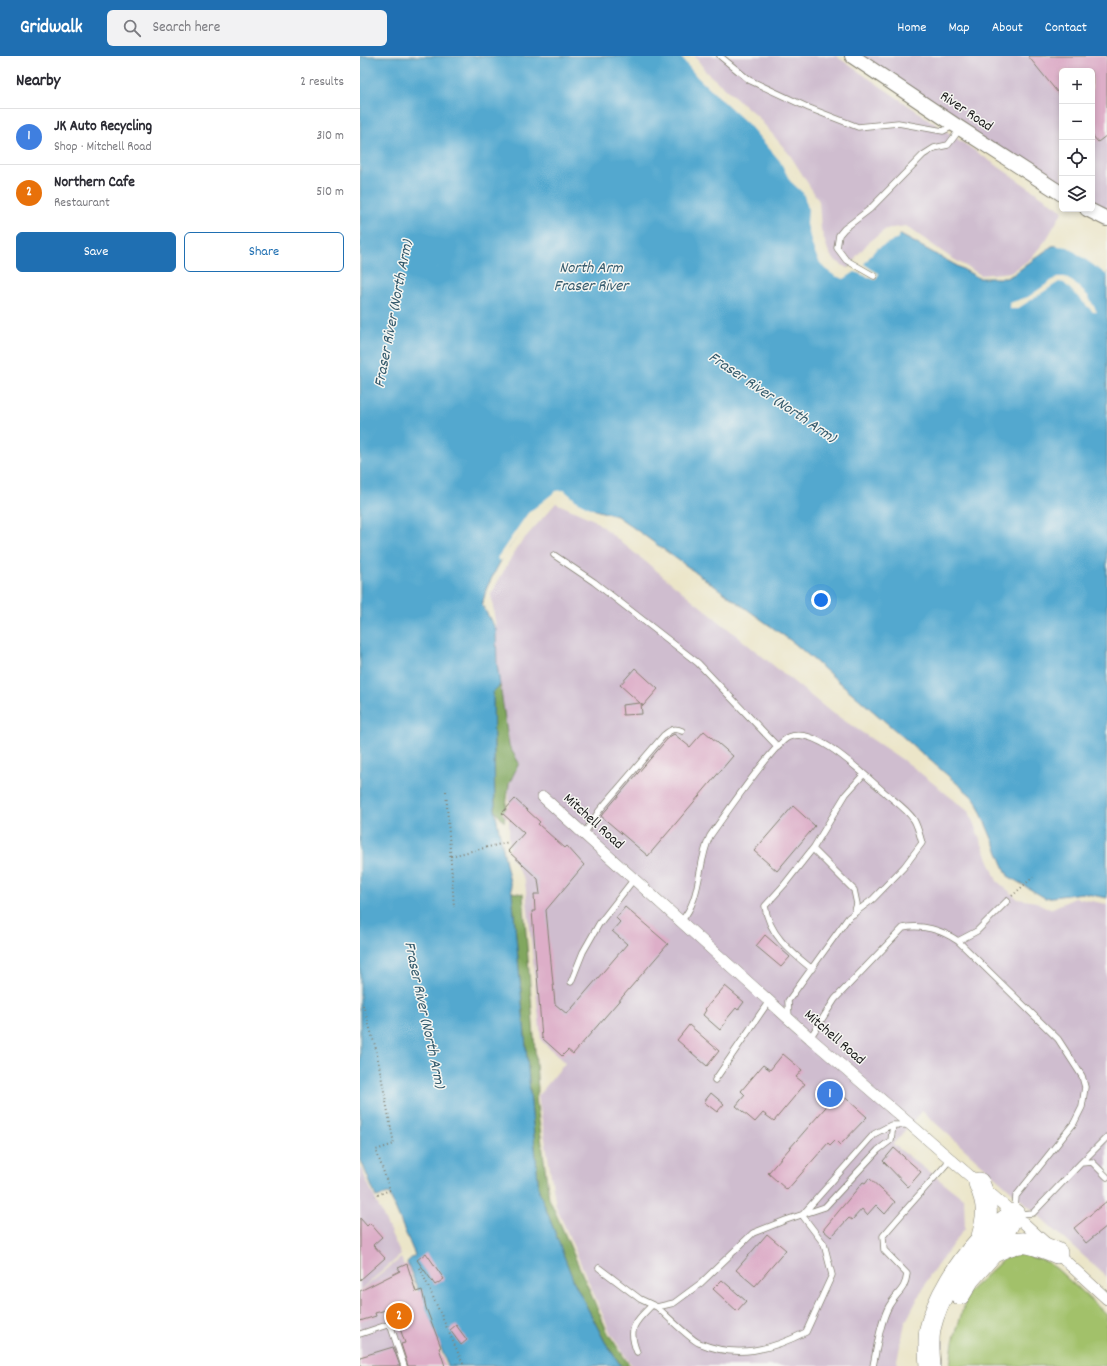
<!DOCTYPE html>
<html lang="en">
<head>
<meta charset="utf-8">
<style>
  body { margin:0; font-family:Dekko,sans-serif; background:#f2f2f3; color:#2b2b33 }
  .controls { position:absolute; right:12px; top:12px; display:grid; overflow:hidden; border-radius:6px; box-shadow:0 2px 6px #0003 }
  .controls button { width:36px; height:36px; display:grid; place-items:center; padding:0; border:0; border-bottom:1px solid #e1e1e2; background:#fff; color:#2b2b33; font:20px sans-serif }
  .you { position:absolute; left:461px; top:544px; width:14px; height:14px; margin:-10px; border:3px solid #fff; border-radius:50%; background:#1a73e8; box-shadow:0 0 0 6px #1a73e833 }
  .badge { display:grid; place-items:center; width:26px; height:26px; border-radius:50%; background:#1f6fb2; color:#fff; font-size:13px; font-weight:700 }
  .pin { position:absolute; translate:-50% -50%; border:2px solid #fff; box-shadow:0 1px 4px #0006 }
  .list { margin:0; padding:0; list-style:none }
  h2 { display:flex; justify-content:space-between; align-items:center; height:52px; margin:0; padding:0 16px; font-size:17px }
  h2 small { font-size:13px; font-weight:400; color:#7c7c81 }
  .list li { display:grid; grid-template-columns:26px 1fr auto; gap:12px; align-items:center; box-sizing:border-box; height:56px; padding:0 16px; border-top:1px solid #e1e1e2 }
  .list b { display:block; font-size:15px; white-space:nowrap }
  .list p { margin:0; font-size:13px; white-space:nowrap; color:#7c7c81 }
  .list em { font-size:13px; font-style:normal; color:#7c7c81 }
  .actions { display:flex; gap:8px; padding:12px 16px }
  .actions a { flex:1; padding:9px 0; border:1px solid #1f6fb2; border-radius:6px; text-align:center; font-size:14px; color:#1f6fb2 }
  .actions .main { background:#1f6fb2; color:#fff }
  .icon { flex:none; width:22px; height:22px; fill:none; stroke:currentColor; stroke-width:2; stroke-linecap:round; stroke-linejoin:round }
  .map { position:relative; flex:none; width:747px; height:1310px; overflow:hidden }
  header { display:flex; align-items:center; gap:24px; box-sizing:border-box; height:56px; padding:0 20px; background:#1f6fb2; color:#fff }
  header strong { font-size:19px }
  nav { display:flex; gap:22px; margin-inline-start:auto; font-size:14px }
  .search { width:280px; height:36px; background:#f2f2f3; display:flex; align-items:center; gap:10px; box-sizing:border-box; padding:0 14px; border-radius:6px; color:#7c7c81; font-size:15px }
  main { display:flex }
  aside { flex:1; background:#fff }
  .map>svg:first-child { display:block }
</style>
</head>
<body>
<header>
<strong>Gridwalk</strong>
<div class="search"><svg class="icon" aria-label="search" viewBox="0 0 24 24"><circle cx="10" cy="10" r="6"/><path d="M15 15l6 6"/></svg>Search here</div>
<nav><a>Home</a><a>Map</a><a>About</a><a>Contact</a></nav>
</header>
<main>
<aside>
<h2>Nearby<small>2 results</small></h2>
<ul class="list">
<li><span class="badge" style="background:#3f7fe0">1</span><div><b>JK Auto Recycling</b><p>Shop · Mitchell Road</p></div><em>310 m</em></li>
<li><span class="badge" style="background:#e8710a">2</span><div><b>Northern Cafe</b><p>Restaurant</p></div><em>510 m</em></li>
</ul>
<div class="actions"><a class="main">Save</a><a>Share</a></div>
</aside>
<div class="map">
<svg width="747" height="1310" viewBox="0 0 747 1310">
  <rect width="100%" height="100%" fill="#f6f6f2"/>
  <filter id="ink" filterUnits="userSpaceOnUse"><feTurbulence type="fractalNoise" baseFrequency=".025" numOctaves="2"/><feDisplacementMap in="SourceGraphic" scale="8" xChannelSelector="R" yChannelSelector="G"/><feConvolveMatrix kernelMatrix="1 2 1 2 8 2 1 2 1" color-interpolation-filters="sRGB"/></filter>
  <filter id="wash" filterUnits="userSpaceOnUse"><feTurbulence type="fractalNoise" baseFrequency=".012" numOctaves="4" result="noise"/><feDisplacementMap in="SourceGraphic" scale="16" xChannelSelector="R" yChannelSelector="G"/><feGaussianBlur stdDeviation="0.9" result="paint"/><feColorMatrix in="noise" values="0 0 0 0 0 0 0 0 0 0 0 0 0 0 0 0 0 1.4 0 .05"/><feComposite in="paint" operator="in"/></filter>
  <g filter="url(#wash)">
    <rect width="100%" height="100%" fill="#ebe5c8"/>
    <!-- industrial -->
    <path fill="#cfbdcf" d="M335 0H476L703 155 686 184 670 203 652 216 621 219 590 201 546 170 526 173 508 187 495 202 519 218 487 212 473 203 469 197 461 174 459 145 430 99 397 60 346 16Z
      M492 0H747V163L732 153V15H702V138Z
      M196 447 234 464 467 653 549 708 609 756 637 825 658 843 676 846 690 853 715 842 747 848V1221L562 1055 533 1088 604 1143 605 1172 570 1219 545 1267 537 1304 538 1310H272L251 1278 196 1150 178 1040 205 1007 181 984 165 825 151 801 149 786V728L159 707 149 690 137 608 136 573 131 538 157 491Z
      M0 1110 41 1199 0 1234Z
      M41 1202 84 1310H0V1235Z"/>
    <!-- green -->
    <path fill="#a2c16a" stroke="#5f6e43" d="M662 1198 687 1206 697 1213 747 1259V1310H590L593 1286 608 1236 646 1201Z"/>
    <!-- forest -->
    <path fill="#81a75e" stroke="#4e623d" d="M140 629 149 690 159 707 149 728 144 766 135 755 133 636Z
      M152 836 163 838 178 1033 176 1042 189 1142 248 1277 270 1310H261L245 1286 212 1222 179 1135Z"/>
    <!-- water -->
    <path fill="#53a8cf" stroke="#386276" d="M0 0H327L339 15 424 102 448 141 462 196 467 204 485 215 509 190 539 178 619 222H646L654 218 692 190 708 188 747 215V842L722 837 685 842 648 820 615 743 434 587 257 460 216 449 201 441 193 442 169 464 145 497 127 531 122 549 136 573 137 608 140 629 133 636 135 755 152 836 179 1135 214 1226 245 1286 261 1310H88L47 1206 55 1199 29 1138 16 1141 0 1102Z"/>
    <!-- pier -->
    <path fill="#ebe5c8" d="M320 0H329L340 14 380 51 426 101 452 146 464 195 468 203 485 213 489 211 507 189 519 180 541 177 538 182 516 193 504 208 519 218 515 224 495 216 484 223 475 220 465 213 458 204 452 189 447 168 448 152 443 137 430 125 420 105 388 68 337 21Z
      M709 186 747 212V219L708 191 696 190 698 187Z
      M697 221H704L713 226 728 240 737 256H733L704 227 699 226 657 253H650L649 247 668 241Z
      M204 434 218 446 243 458 216 451 201 443 194 444 170 465 149 492 144 502 140 505 137 502 168 457 196 435Z"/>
    <g id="blocks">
      <!-- building -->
      <path fill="#ddaec8" d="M668 0H747V79L738 86 732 79V15H702V42Z
        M275 612 298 633 283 650 281 647 282 658 263 659 262 649 280 647 260 629Z
        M344 675 373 700 288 800 241 760 309 681 314 678 330 691Z
        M155 743 180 766 178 768 205 792 207 790 224 809 186 854 195 948 207 958 267 888 252 875 260 866 256 862 265 851 308 888 213 998 208 994 202 1000 182 982 172 855H175L174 838H180L178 823 148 795 164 777 142 757Z
        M433 750 455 770 417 815 394 795Z
        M405 879 430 901 421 911 396 890Z
        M365 930 384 946 378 954 376 952 365 965 366 966 360 974 343 959 346 954 345 953Z
        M329 969 359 995 347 1010 317 984Z
        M423 998 442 1014 436 1021 445 1028 414 1065 403 1057 395 1066 376 1050 385 1039 381 1035 403 1009 410 1014Z
        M479 1036 507 1061 480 1089 475 1084 470 1089 468 1087 427 1134 408 1117Z
        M351 1037 364 1048 357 1056 344 1046Z
        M534 1092 561 1116 548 1131 523 1105Z
        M509 1122 535 1146 525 1158 516 1149 507 1159 502 1153 492 1164 489 1162 471 1181 463 1174 503 1126 505 1127Z
        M747 1145V1170L726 1187 714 1172Z
        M0 1162 7 1170 10 1167 22 1181 13 1189 25 1202 0 1224Z
        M407 1178 426 1194 395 1230 376 1214Z
        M66 1197 84 1223 75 1229 57 1204Z
        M47 1208 56 1236 62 1234 66 1252 81 1291 79 1292 85 1310H48L41 1288 45 1287 33 1252 15 1257 16 1260 0 1265V1235L40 1215 38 1212Z
        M362 1224 386 1245 377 1255 353 1233Z
        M96 1269 107 1284 101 1289 90 1274Z
        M33 1291 40 1310H0V1301Z"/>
    </g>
  </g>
  <g filter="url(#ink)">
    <use href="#blocks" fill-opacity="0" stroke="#848072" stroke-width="1"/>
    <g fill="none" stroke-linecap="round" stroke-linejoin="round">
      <!-- service casing -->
      <g stroke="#848072" stroke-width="7">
        <path id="service" d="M360 0 389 24 449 52 498 71 538 67 583 75 595 69
          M514 220 486 204 477 192 479 179 484 173 510 153 563 99 574 92 588 89 600 73
          M194 499 234 526 338 607 418 691
          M224 778 239 755 304 679C311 674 314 671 322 675
          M453 793 494 834 497 848 494 858
          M321 865C342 843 337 807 350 780 363 762 414 687 429 681 456 669 504 719 523 735 533 744 547 753 554 764 558 771 560 780 562 787L544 811 513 843 488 862 428 945 429 963
          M598 885 617 875 647 845
          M452 913C431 896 409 879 405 850L424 829 454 791 486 738 504 718
          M211 926 223 896 239 868 274 823
          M450 982 475 943 543 872C562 868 582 874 598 885L698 983 722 1020 725 1031 722 1051 714 1067 656 1140 655 1154
          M355 1024 409 945
          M721 1107 747 1081
          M443 1158 514 1078 531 1069H548
          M659 1158 673 1157 721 1107 732 1106 747 1121
          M239 1212 280 1243 297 1251 314 1247 341 1227 393 1177 426 1164 465 1151 518 1094 531 1084 533 1069
          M297 1251C306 1259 330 1283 339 1287 377 1303 411 1294 446 1276L472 1219 464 1188 442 1159
          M0 1278 30 1268 44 1310
          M277 1296C267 1272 275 1266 292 1249
          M513 1310C517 1291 520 1267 529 1250 537 1236 545 1235 547 1218L524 1194 523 1180C545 1154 568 1129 591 1103"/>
      </g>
      <!-- minor casing -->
      <g stroke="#848072" stroke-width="12">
        <path id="minor" d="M183 741 450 982 654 1158 747 1243"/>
      </g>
      <!-- tertiary casing -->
      <g stroke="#848072" stroke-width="16">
        <path id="tertiary" d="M492 0 595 69 702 138
          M727 153 747 163"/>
      </g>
      <!-- motorway casing -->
      <g stroke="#848072" stroke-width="22">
        <path id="motorway" d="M619 1127C629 1150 628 1160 621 1184
          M632 1197C661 1182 668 1185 697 1197
          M600 1238 609 1223 632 1197 649 1167
          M570 1310C569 1298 568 1285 570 1273 577 1242 599 1208 620 1185 630 1175 643 1166 654 1158"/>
      </g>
      <!-- path -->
      <path stroke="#848072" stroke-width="2" stroke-dasharray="1 3" stroke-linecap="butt" d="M86 735 94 851
        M91 800 149 786
        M652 840 673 821
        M3 949 16 993 34 1088 16 1094 30 1134 15 1140
        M60 1212 104 1310"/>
      <!-- service -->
      <use href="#service" stroke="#fff" stroke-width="5.5"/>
      <!-- minor -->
      <use href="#minor" stroke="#fff" stroke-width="11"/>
      <!-- tertiary -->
      <use href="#tertiary" stroke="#fff" stroke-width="14"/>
      <!-- motorway -->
      <use href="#motorway" stroke="#fff" stroke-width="21"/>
    </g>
  </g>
  <g text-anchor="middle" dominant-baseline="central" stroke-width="3" stroke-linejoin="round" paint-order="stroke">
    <!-- street labels -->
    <g font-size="15" fill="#1c1c1c" stroke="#f6f6f2">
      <text transform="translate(606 56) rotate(34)">River Road</text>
      <text transform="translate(233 766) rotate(42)">Mitchell Road</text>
      <text transform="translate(474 982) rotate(41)">Mitchell Road</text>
    </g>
    <!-- water labels -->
    <g font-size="16" font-style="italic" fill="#355b6d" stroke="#f6f6f2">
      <text x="231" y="212">North Arm<tspan x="231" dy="18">Fraser River</tspan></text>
      <text transform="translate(34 258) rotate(-79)">Fraser River (North Arm)</text>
      <text transform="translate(412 342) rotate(34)">Fraser River (North Arm)</text>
      <text transform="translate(64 959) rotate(78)">Fraser River (North Arm)</text>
    </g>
  </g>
</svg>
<div class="controls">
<button>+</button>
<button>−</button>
<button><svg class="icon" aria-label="locate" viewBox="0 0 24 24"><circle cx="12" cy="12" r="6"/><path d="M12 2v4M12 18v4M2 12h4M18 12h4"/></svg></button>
<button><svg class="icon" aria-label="layers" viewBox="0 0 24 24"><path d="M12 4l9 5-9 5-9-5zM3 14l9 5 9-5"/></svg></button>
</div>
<div class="you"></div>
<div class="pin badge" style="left:470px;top:1038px;background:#3f7fe0">1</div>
<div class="pin badge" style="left:39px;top:1260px;background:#e8710a">2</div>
</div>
</main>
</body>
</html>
